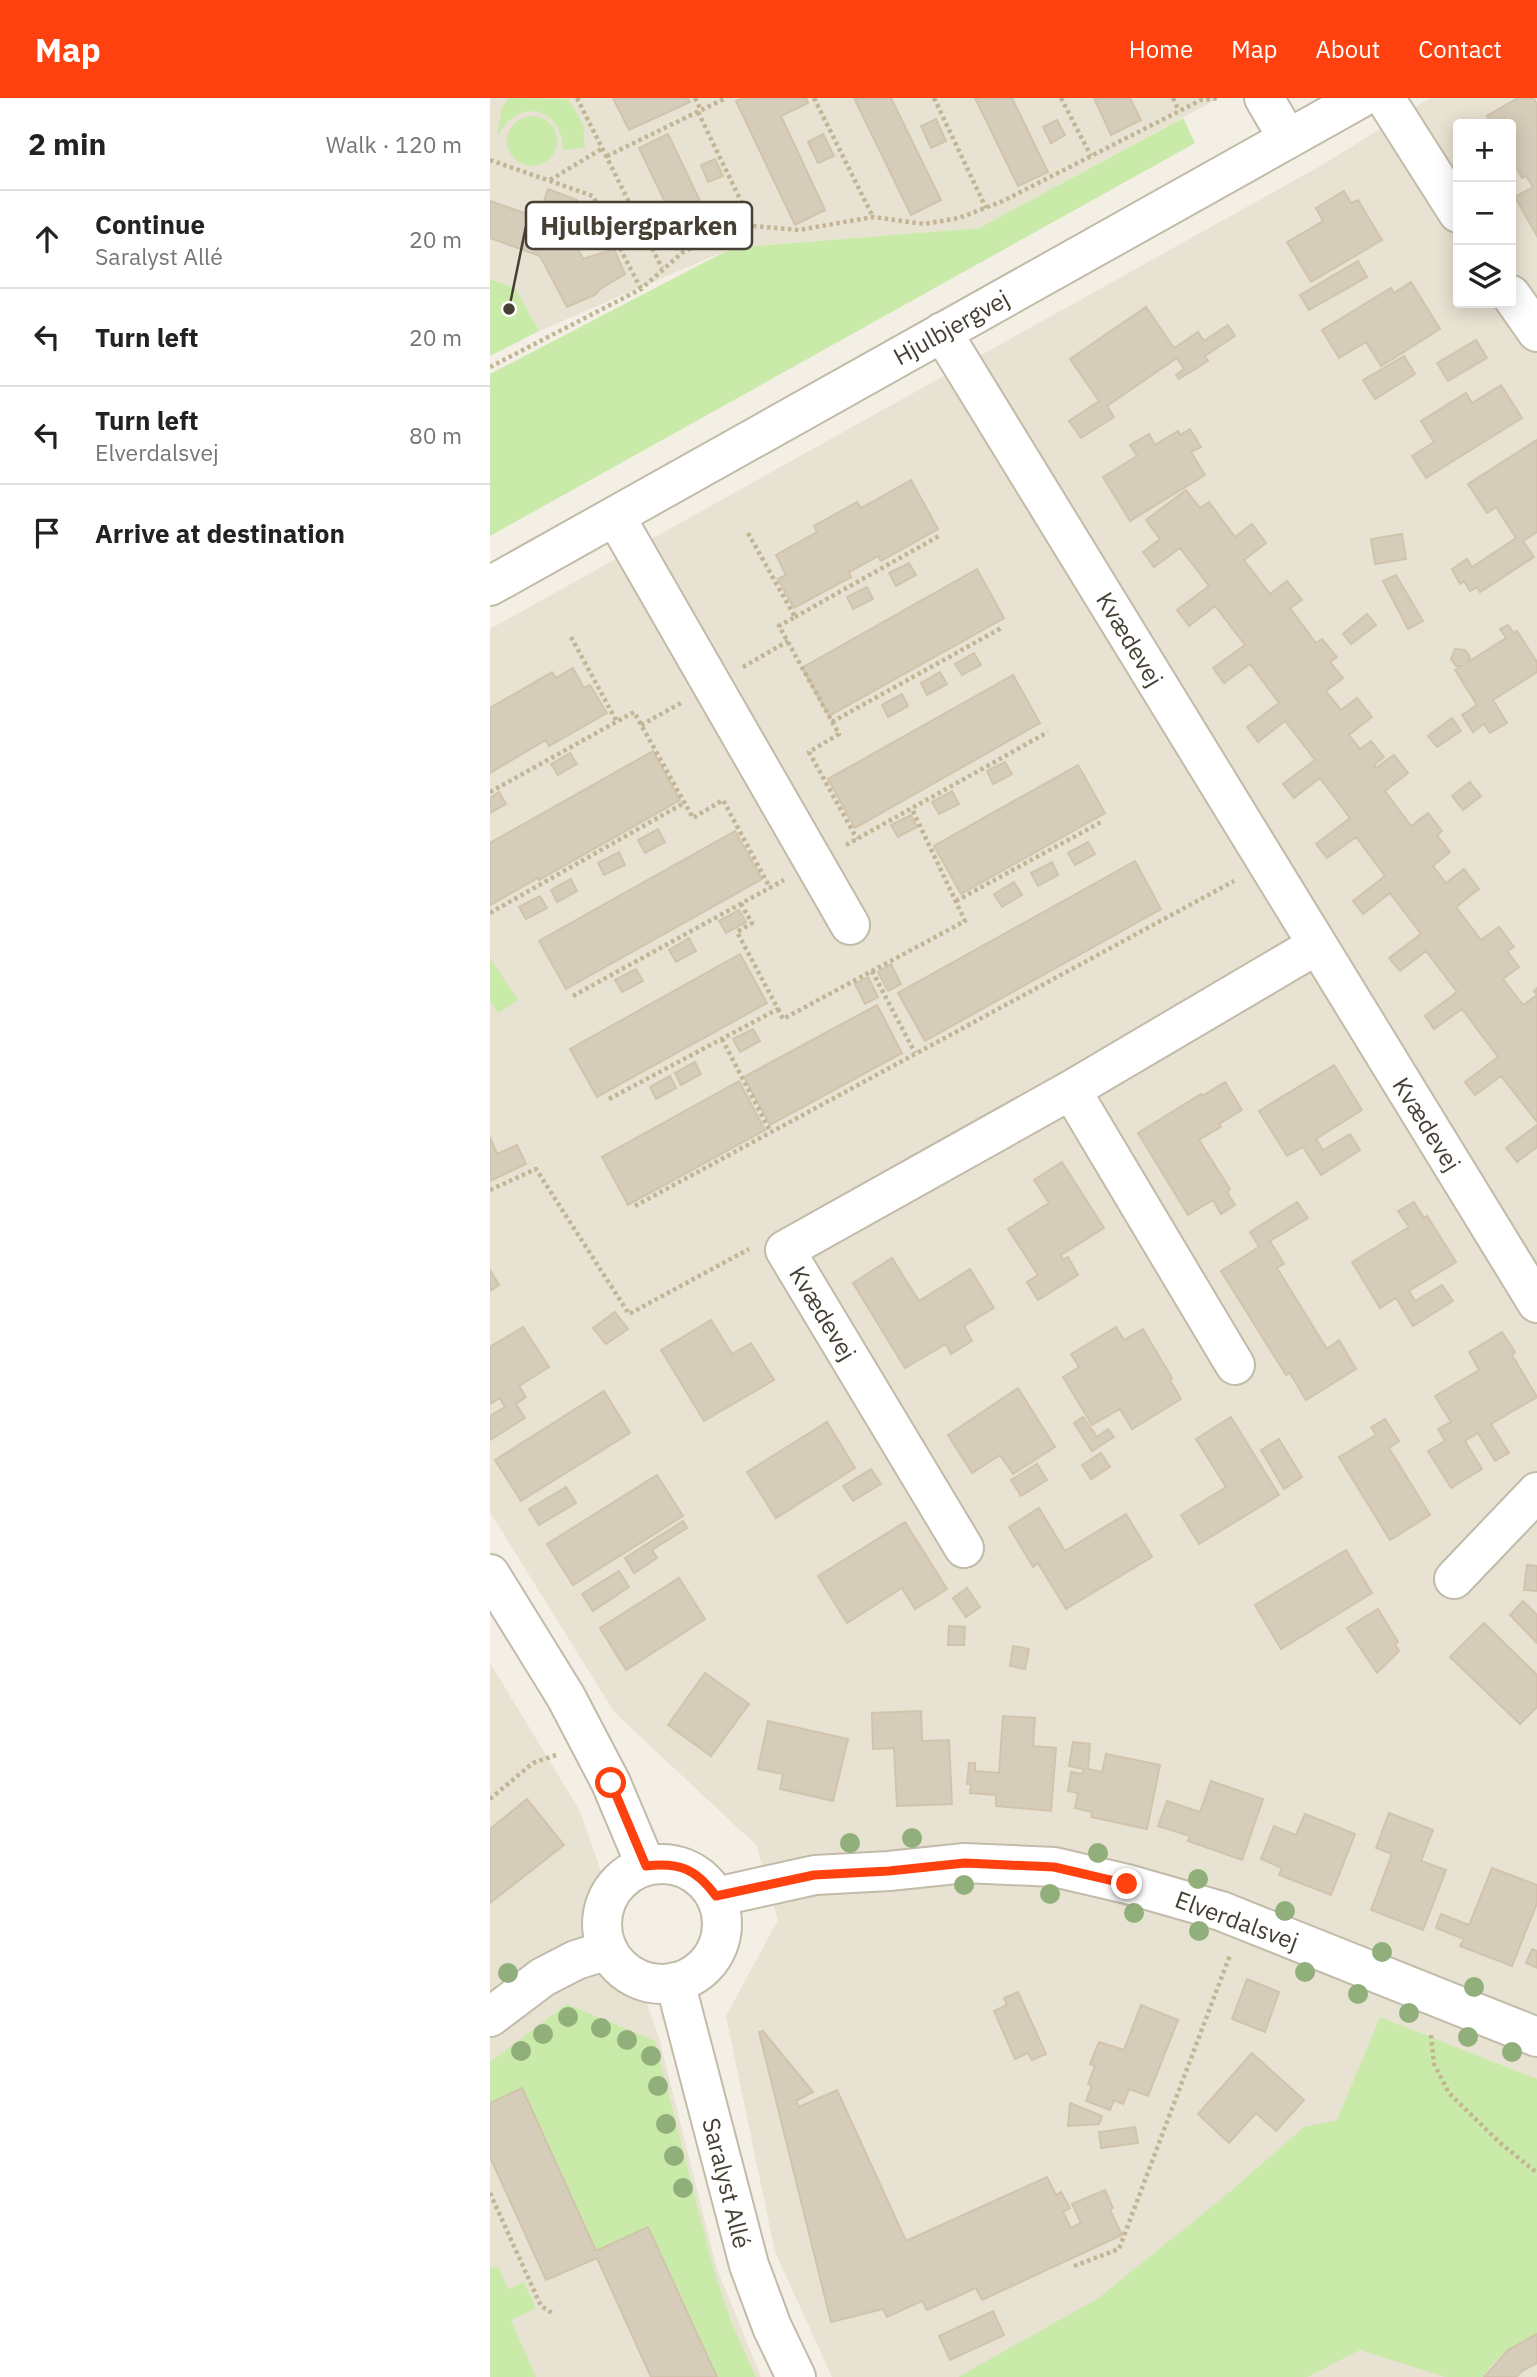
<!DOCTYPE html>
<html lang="en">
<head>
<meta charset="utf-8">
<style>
  body { margin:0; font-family:"IBM Plex Sans",sans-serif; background:#f6f6f6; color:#222 }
  .controls { position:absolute; right:21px; top:21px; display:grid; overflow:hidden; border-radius:7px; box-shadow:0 4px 18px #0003 }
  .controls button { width:63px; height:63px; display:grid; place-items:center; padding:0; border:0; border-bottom:2px solid #e0e0e0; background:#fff; color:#222; font:35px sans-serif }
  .stop { position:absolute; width:21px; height:21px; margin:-16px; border:5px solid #ff400f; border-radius:50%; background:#fff }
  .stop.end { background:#ff400f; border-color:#fff; box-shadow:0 2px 7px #0008 }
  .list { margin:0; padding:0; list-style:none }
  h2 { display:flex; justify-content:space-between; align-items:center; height:91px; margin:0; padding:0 28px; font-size:30px }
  h2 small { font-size:23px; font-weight:400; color:#767676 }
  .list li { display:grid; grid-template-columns:46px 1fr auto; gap:21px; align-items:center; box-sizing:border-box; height:98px; padding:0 28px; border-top:2px solid #e0e0e0 }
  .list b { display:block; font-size:26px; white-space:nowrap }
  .list p { margin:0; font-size:23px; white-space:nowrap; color:#767676 }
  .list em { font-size:23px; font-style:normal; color:#767676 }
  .icon { flex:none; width:38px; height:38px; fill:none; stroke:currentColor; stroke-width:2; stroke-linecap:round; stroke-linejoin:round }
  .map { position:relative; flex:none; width:1047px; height:2279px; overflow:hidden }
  header { display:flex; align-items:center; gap:42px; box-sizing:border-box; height:98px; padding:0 35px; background:#ff400f; color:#fff }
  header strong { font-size:33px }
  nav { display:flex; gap:38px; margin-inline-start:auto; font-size:24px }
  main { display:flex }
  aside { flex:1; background:#fff }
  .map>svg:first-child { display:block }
</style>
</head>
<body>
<header>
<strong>Map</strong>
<nav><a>Home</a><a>Map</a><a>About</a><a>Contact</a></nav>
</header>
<main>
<aside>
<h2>2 min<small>Walk · 120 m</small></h2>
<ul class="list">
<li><svg class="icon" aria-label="ahead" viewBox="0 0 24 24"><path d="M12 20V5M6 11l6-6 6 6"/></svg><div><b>Continue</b><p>Saralyst Allé</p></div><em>20 m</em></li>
<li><svg class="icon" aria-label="left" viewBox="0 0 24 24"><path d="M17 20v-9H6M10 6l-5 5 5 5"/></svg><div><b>Turn left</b></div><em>20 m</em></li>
<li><svg class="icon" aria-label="left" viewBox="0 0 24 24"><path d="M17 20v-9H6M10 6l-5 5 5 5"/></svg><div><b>Turn left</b><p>Elverdalsvej</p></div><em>80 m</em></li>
<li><svg class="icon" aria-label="arrive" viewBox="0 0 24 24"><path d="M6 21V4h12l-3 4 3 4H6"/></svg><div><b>Arrive at destination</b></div></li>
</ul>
</aside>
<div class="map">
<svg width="1047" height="2279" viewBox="0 0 1047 2279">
  <rect width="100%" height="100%" fill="#f3efe4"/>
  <!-- residential -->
  <path fill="#e8e2d2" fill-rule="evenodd" d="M0 0H729L489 130 242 150 49 233 25 190 0 181Z
    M940 0H1047V2279H342L285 2154 236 1918 288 1822 266 1747 124 1614 0 1414V531L832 67ZM968 26H1021V205H968Z
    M0 1565 90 1713 169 1940 227 2171 271 2279H0Z"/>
  <!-- green -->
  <path fill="#caeaaa" d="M19 0 78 1 93 26 95 50 73 52C72 8 28 0 9 36H7L12 10Z
    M17 43a25 25 0 1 1 50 0a25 25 0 1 1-50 0Z
    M693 20 705 45 0 438V276L242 150 489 130Z
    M0 181 25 190 49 233 0 258Z
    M0 860 28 902 8 915 0 902Z
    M77 1906 165 1943 224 2173 242 2226 266 2279H227L158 2129 106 2153 31 1990 0 2005V1964Z
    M890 1919 1047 1981V2235C1024 2247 1007 2257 993 2279H955L870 2252 817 2279H468L607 2201 735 2098 814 2029 847 2022Z
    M8 2168 18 2191 34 2184 46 2210 21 2222 46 2279H0V2171Z"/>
  <!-- building -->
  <path fill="#d5ccb9" stroke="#d1c4ac" stroke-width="2" d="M123 0H198L200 4 139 32Z
    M253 0H316L318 5 291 18 335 112 305 127 246 3Z
    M364 0H401L451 102 421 117Z
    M485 0H522L558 74 528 88Z
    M604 0H640L651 22 621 37Z
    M1028 0H1043L1047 6V138L1025 99 1043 89 1036 78 1032 80 1021 60V26H1001L997 18Z
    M446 21 456 43 441 50 431 28Z
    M567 22 575 37 561 45 553 29Z
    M178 36 223 130 194 144 149 50Z
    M333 36 344 58 328 65 318 44Z
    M225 61 233 78 218 84 211 67Z
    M58 91 87 102 82 117 53 106Z
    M854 93 861 105 868 102 892 142 821 184 797 144 833 123 826 110Z
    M0 103 78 130 93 161 124 151 135 176 110 191 105 197 77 209 50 158 0 140Z
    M868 163 877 179 819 212 810 197Z
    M921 184 950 231 891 268 876 244 849 260 832 232 901 190 904 195Z
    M656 209 684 250 708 234 714 243 738 227 745 238 715 258 718 263 689 281 686 277 694 271 687 260 617 308 624 319 591 340 579 323 609 303 580 261Z
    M986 242 997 260 958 283 947 265Z
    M914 258 925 276 885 301 873 282Z
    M1011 287 1032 320 936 380 922 358 944 344 931 323 976 295 982 305Z
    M700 331 711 349 701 354 715 377 640 423 613 379 647 358 640 347 659 336 665 347 688 333 690 337Z
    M1047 342V434L1033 443 1044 459 990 494 987 489 980 493 974 483 970 486 962 471 977 461 982 469 1026 440 1006 409 997 415 978 386Z
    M421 382 448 431 391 463 388 458 359 474 361 479 304 510 288 481 296 477 286 457 327 434 324 428 367 404 371 410Z
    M696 392 710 410 719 404 745 439 762 426 776 445 754 462 780 496 797 483 812 502 800 510 826 545 832 541 847 559 840 564 853 580 836 593 851 612 867 600 882 619 859 637 870 651 881 643 894 659 884 667 886 670 904 657 918 675 895 693 921 728 938 715 952 733 947 737 960 754 943 768 956 785 974 771 989 791 966 809 991 842 1009 829 1024 849 1017 853 1029 869 1013 881 1033 907 1047 897 1044 893 1047 890V1024L1011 978 985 997 975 984 1008 959 972 911 944 931 935 918 967 894 936 853 910 873 899 860 931 836 900 795 873 816 863 803 895 778 866 739 837 760 826 746 860 720 830 680 804 700 793 686 825 662 795 623 768 644 757 629 789 605 760 566 734 585 723 570 755 547 725 508 699 528 687 512 719 488 690 450 664 469 653 454 670 441 656 422Z
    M912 436 916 461 885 466 881 441Z
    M419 465 426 477 406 488 399 475Z
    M487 471 514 520 339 618 312 570Z
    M906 477 933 523 918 531 893 483Z
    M377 489 383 501 363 511 357 499Z
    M877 516 886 527 861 546 853 536Z
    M1018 527 1024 535 1027 533 1047 564V574L1003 602 1017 625 1000 635 994 626 983 634 972 617 987 607 965 572 971 568H966L961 561 965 551 975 552 980 559 978 564 1016 540 1010 531Z
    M484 555 491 567 472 577 465 566Z
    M83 570 94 590 100 587 117 615 59 648 56 642 0 675V610L62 574 66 580Z
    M450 574 457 586 437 597 431 585Z
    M523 577 550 625 365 730 338 681Z
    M412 596 418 608 398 619 392 607Z
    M962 620 971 633 947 649 938 638Z
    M163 653 190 702 49 782 48 780 0 807V745Z
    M80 655 87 666 68 677 61 666Z
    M515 664 522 676 503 686 497 673Z
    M588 667 615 715 471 796 444 748Z
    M980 684 991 698 973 712 962 698Z
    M462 693 469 706 449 716 442 704Z
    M9 694 16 706 0 715V700Z
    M421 717 427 729 408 739 401 727Z
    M168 731 175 744 155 755 148 742Z
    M245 733 272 781 76 891 49 843Z
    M598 744 605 756 585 767 578 755Z
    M129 754 135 767 114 777 108 765Z
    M645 763 671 811 435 943 408 895Z
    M562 764 568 777 548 788 541 775Z
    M81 781 87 793 67 804 61 792Z
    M524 784 532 797 512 809 504 796Z
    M50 798 57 810 36 821 29 809Z
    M249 812 256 824 236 835 229 823Z
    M199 840 206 853 186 864 179 852Z
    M250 856 277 905 107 999 80 951Z
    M401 866 411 886 398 893 388 874Z
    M146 871 153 883 132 894 125 882Z
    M378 879 388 899 375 906 365 886Z
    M387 907 412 955 280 1027 254 979Z
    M263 931 270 943 250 954 243 941Z
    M205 964 211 976 191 987 185 975Z
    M844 967 872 1012 826 1041 833 1052 860 1036 870 1052 831 1077 813 1049 797 1058 769 1013Z
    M180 978 186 990 166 1001 160 989Z
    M249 983 275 1032 138 1107 112 1059Z
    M735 984 752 1012 729 1026 731 1029 709 1042 740 1091 737 1094 745 1107 731 1116 723 1102 698 1117 648 1035 711 996 712 998Z
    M1047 1027V1049L1027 1064 1016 1050Z
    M0 1039 7 1056 27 1047 36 1066 0 1083Z
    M572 1064 614 1130 571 1157 573 1162 578 1159 588 1177 548 1202 537 1184 548 1177 518 1131 559 1105 544 1082Z
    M807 1104 818 1120 780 1143 794 1166 787 1170 837 1251 849 1242 866 1271 816 1302 800 1275 796 1277 731 1173 769 1149 760 1134Z
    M924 1104 934 1120 937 1118 966 1164 919 1193 925 1203 952 1187 963 1203 923 1228 906 1200 890 1210 862 1164 919 1129 908 1113Z
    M402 1160 429 1203 480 1171 504 1210 474 1228 482 1243 461 1256 456 1246 415 1270 363 1185Z
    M0 1172 9 1187 0 1193Z
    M125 1214 138 1231 116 1246 103 1230Z
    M221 1222 242 1256 261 1245 284 1282 214 1323 171 1252Z
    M33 1229 59 1269 29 1288 36 1299 26 1306 35 1320 0 1342V1318L15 1309 10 1300 0 1306V1249Z
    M626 1229 634 1242 653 1231 682 1280 680 1282 691 1301 642 1331 630 1311 602 1327 573 1279 589 1269 581 1256Z
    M1012 1234 1025 1254 1022 1257 1047 1299 1001 1326 1019 1355 1005 1363 988 1335 975 1343 992 1371 961 1390 938 1353 955 1343 948 1331 961 1324 945 1298 989 1272 979 1254Z
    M528 1290 565 1349 523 1376 510 1357 482 1375 458 1337Z
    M114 1293 140 1335 31 1403 5 1362Z
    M593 1319 607 1339 618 1331 624 1339 602 1353 584 1325Z
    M741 1319 789 1397 709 1446 691 1417 736 1389 706 1341Z
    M895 1321 909 1343 899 1350 940 1417 900 1442 849 1359 886 1337 881 1329Z
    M337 1324 365 1370 286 1420 257 1374Z
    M789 1341 812 1379 794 1391 771 1352Z
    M611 1355 620 1369 601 1381 592 1367Z
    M547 1366 557 1382 531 1398 521 1382Z
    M381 1371 391 1386 363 1403 353 1388Z
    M167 1377 193 1418 83 1487 57 1446Z
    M76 1389 86 1405 49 1427 39 1411Z
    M549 1410 575 1453 636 1416 662 1459 576 1511 548 1465 543 1469 519 1429Z
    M193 1423 197 1430 162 1452 167 1460 144 1475 135 1460Z
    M415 1424 457 1491 425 1511 412 1490 357 1525 328 1478Z
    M856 1452 882 1495 791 1551 765 1507Z
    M1037 1467 1047 1468V1493L1034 1492Z
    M129 1473 139 1489 103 1513 92 1496Z
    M189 1480 215 1521 136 1572 110 1530Z
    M477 1490 490 1509 476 1519 463 1500Z
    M1033 1503 1047 1517V1545L1020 1517Z
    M888 1511 908 1544 905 1546 909 1553 887 1575 857 1530Z
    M994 1525 1047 1577V1609L1030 1626 960 1559Z
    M459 1528 475 1529 474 1547H458Z
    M523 1548 539 1551 535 1571 520 1568Z
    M215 1575 259 1606 221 1658 178 1627Z
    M431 1613 432 1643 459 1642 462 1706 407 1708 404 1650 383 1651 382 1615Z
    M513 1618 545 1620 543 1648 566 1650 561 1713 506 1708V1697L480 1695 481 1686H477L479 1665H485V1673L509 1675Z
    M278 1623 358 1641 343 1703 290 1691 293 1676 268 1671Z
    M583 1644 600 1646 598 1671 612 1674 616 1656 670 1667 657 1731 601 1719 602 1714 585 1710 588 1695 578 1693 581 1674 592 1676 594 1671 579 1668Z
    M721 1683 773 1701 752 1762 698 1743 700 1738 668 1728 677 1703 710 1714Z
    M37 1701 74 1747 0 1805V1731Z
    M899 1715 943 1732 931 1763 956 1772 933 1832 881 1812 902 1756 886 1750Z
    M815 1716 865 1736 841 1797 789 1777 792 1770 771 1761 784 1728 806 1737Z
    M1002 1770 1047 1787V1805L1022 1868 970 1848 974 1841 946 1830 951 1816 979 1827Z
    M1042 1851 1047 1853V1870L1036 1865Z
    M757 1881 789 1894 775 1934 742 1921Z
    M528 1894 556 1956 542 1962 538 1955 525 1961 504 1913 517 1907 514 1900Z
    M651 1907 688 1922 658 1998 639 1991 633 2006 624 2002 620 2012 596 2003 602 1987 598 1986 605 1968 600 1966 609 1944 634 1952Z
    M273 1933 323 1994 306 2003 309 2009 347 1992 416 2143 557 2079 566 2097 571 2094 580 2110 573 2114 581 2130 591 2125 582 2106 615 2092 623 2110 620 2112 632 2137 492 2202 486 2190 437 2212 432 2203 397 2219 393 2211 341 2224 269 1934Z
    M762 1955 814 2002 786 2033 766 2015 739 2045 708 2016Z
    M32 1990 106 2153 158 2129 227 2279H161L107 2160 56 2182 0 2059V2005Z
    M580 2005 612 2018 609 2026 578 2028Z
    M645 2029 648 2045 611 2050 609 2034Z
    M503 2213 514 2237 460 2262 449 2238Z
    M1047 2236V2265L1032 2273 1026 2279H994L1018 2252Z"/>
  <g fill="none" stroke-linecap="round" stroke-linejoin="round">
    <!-- minor casing -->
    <g stroke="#c2bba9" stroke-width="42">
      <path id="minor" d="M774 0 798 41
        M895 0 968 115
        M1021 197 1047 234
        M452 234 1047 1205
        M125 418 360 827
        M0 488 871 0
        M581 992 745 1267
        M474 1450 295 1152 581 992 827 847
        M964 1481 1047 1394
        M226 1799 325 1777 399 1773 475 1765 564 1769 637 1786 731 1813 1047 1939
        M0 1919 53 1879 86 1862 118 1852"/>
    </g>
    <!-- tertiary casing -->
    <g stroke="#c2bba9" stroke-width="42">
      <path id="tertiary" d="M0 1476 76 1599 121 1685 156 1768
        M112 1826a60 60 0 1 1 120 0a60 60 0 1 1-120 0Z
        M185 1884 259 2167 282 2229 306 2279"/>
    </g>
    <!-- path -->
    <path stroke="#c2b596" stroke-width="4.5" stroke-dasharray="3.5 3.5" stroke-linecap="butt" d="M87 0 172 170
      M205 0 211 12
      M324 0 383 119
      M444 0 496 110
      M571 0 601 58
      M683 0 689 13
      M208 14 263 128
      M117 58 236 0
      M0 62 103 98 151 191
      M60 82 113 50
      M0 269 151 191 193 154 237 134 263 128 309 132 383 119 434 126 469 120 513 103 711 2 729 0
      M258 435 305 519 289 528 349 636 319 654 367 741
      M305 519 449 438
      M81 539 127 624
      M253 569 298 543
      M342 624 513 529
      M151 627 191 605
      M0 694 144 614 203 720 233 702 280 790
      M356 747 558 634
      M466 803 613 723
      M0 815 194 705
      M382 873 425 955
      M83 898 294 782
      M288 911 293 921 475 823 422 711
      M232 941 280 1033
      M119 1001 288 911 247 834 262 825 251 806
      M0 1092 46 1071 139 1216 259 1151
      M145 1108 744 783
      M0 1701 43 1665 66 1657
      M941 1937 944 1966 959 1995 1009 2044 1047 2075
      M0 2095 51 2208 62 2215
      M584 2168 629 2151 740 1857"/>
    <!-- minor -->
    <use href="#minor" stroke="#fff" stroke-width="38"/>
    <!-- tertiary -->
    <use href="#tertiary" stroke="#fff" stroke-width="38"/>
  </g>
  <!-- trees -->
  <g fill="#91af7a">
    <circle cx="422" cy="1740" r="10"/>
    <circle cx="360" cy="1745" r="10"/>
    <circle cx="608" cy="1755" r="10"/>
    <circle cx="708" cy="1781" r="10"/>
    <circle cx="474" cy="1787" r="10"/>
    <circle cx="560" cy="1796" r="10"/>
    <circle cx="795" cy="1813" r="10"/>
    <circle cx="644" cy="1815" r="10"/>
    <circle cx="709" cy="1833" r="10"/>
    <circle cx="892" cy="1854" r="10"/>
    <circle cx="815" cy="1874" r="10"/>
    <circle cx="18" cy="1875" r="10"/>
    <circle cx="984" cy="1889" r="10"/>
    <circle cx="868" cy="1896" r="10"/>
    <circle cx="919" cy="1915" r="10"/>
    <circle cx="78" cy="1919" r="10"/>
    <circle cx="111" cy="1930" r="10"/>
    <circle cx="53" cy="1936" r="10"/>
    <circle cx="978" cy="1939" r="10"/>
    <circle cx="137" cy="1942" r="10"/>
    <circle cx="31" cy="1953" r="10"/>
    <circle cx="1022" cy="1954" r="10"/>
    <circle cx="161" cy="1958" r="10"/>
    <circle cx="168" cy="1988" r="10"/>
    <circle cx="176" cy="2026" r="10"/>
    <circle cx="184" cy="2058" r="10"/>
    <circle cx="193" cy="2090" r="10"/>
  </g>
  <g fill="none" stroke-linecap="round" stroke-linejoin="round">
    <!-- route -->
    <path stroke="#ff400f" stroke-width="9" d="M121 1685 156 1768C190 1764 206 1771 226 1798L324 1777 399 1773 475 1765 564 1769 637 1786"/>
  </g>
  <g text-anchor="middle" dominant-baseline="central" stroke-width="7" stroke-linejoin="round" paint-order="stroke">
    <!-- street labels -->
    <g font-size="24" fill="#464034" stroke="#fff">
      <text transform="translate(461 229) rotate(-29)">Hjulbjergvej</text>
      <text transform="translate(640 541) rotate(59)">Kvædevej</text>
      <text transform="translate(937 1026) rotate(58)">Kvædevej</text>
      <text transform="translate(333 1215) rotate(59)">Kvædevej</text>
      <text transform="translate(747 1822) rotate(20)">Elverdalsvej</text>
      <text transform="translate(237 2085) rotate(76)">Saralyst Allé</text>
    </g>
  </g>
  <!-- callouts -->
  <path fill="none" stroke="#464034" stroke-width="2.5" d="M19 211L36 128"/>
  <circle fill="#464034" stroke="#fff" stroke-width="2.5" cx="19" cy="211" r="7"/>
  <rect fill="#fff" stroke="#464034" stroke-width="2.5" x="36" y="104" width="226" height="47" rx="7"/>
  <g font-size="26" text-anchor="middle" font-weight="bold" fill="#464034">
    <text x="149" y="137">Hjulbjergparken</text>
  </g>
</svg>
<div class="controls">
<button>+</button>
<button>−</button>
<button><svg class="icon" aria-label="layers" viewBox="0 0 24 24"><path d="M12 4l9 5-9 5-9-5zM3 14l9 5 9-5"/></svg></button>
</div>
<div class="stop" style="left:121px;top:1685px"></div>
<div class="stop end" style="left:637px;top:1786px"></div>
</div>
</main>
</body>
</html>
